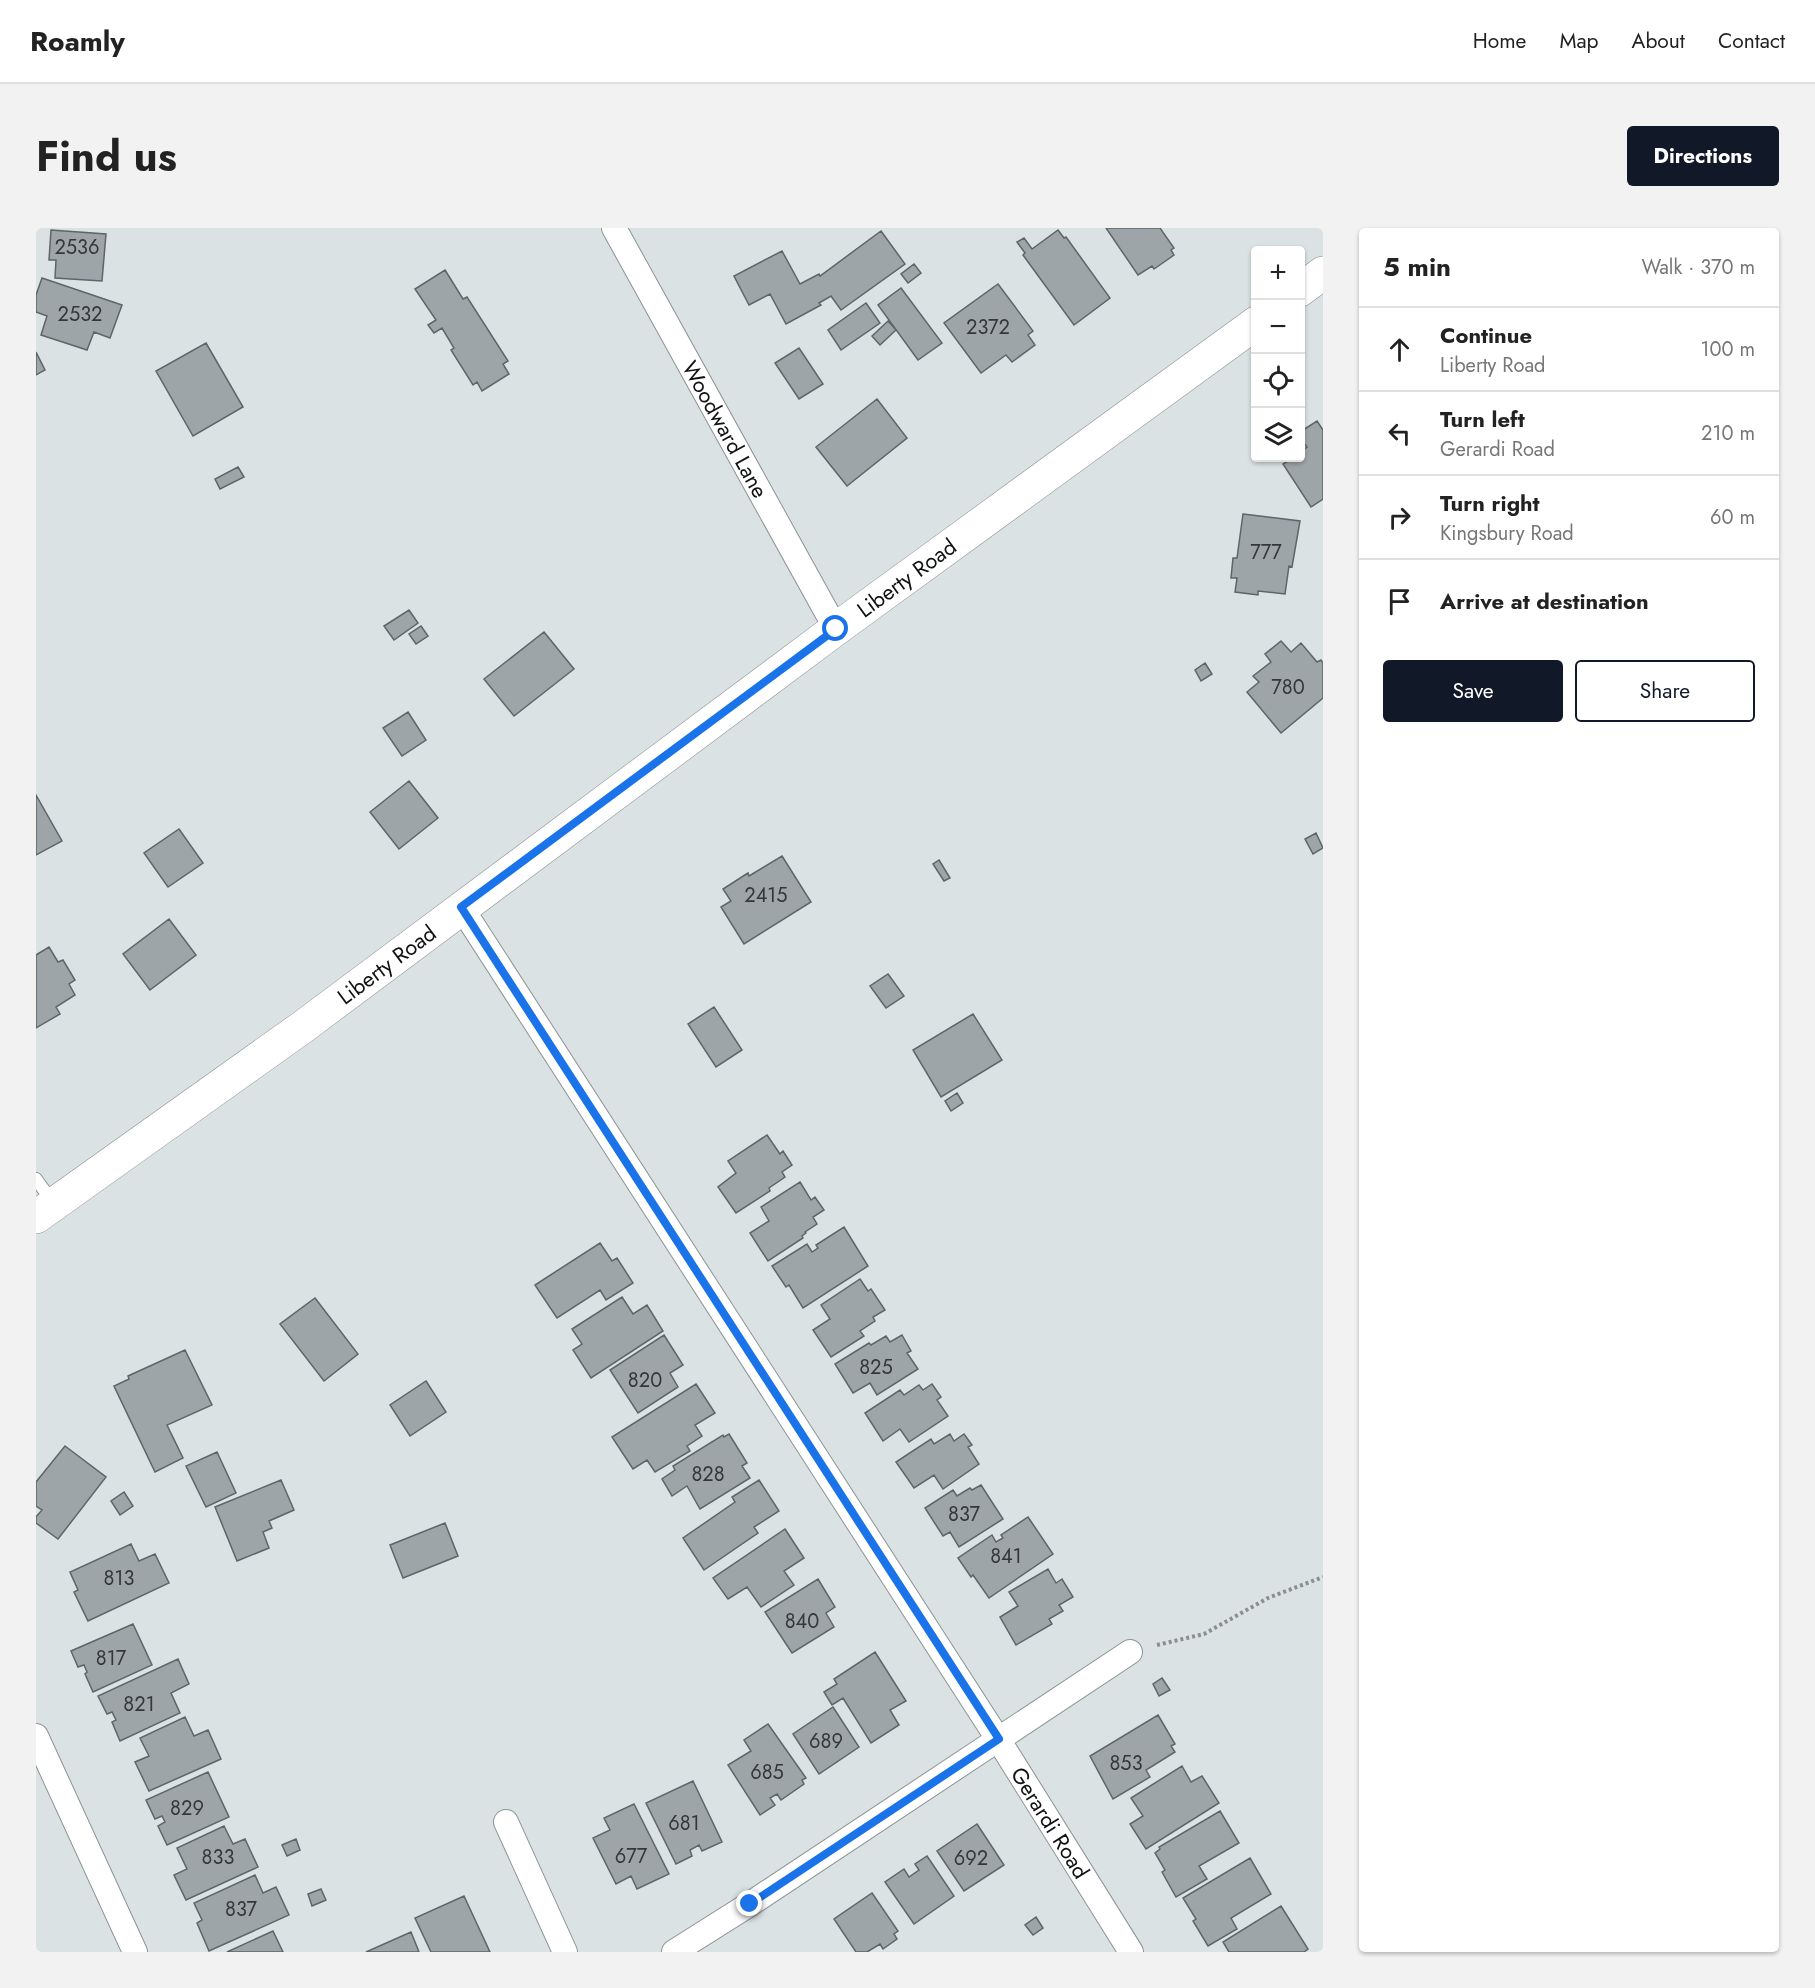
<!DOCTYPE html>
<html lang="en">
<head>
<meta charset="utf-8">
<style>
  body { margin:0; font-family:Jost,sans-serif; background:#f2f2f2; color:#222 }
  .controls { position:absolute; right:18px; top:18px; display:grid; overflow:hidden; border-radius:6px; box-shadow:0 2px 4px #0004 }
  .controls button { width:54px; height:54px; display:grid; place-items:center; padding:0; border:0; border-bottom:2px solid #e0e0e0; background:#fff; color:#222; font:30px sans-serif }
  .stop { position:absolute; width:18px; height:18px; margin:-14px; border:4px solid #1a73e8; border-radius:50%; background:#fff }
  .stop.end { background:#1a73e8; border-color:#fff; box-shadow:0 2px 6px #0008 }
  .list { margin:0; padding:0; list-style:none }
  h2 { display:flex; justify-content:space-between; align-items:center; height:78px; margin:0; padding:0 24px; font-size:26px }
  h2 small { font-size:20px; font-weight:400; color:#767676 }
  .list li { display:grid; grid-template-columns:39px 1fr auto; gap:18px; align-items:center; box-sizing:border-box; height:84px; padding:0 24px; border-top:2px solid #e0e0e0 }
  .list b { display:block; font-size:22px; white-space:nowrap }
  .list p { margin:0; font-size:20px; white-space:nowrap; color:#767676 }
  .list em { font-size:20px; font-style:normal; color:#767676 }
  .actions { display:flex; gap:12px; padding:18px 24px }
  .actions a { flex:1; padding:14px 0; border:2px solid #111827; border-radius:6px; text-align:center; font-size:21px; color:#111827 }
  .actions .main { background:#111827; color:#fff }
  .icon { flex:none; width:33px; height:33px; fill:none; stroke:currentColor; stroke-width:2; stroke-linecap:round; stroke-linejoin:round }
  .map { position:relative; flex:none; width:1287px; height:1724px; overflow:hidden; border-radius:6px }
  header { display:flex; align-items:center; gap:36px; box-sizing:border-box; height:84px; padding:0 30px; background:#fff; border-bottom:2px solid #e0e0e0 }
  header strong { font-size:28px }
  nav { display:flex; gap:33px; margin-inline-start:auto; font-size:21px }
  .intro { display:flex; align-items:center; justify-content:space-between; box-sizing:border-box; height:144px; padding:0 36px }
  h1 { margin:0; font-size:42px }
  .button { padding:15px 27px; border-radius:6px; background:#111827; color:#fff; font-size:21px; font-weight:700 }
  main { display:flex; gap:36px; padding:0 36px }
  aside { flex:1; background:#fff; border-radius:6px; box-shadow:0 2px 4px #0004 }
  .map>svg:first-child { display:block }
</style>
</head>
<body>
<header>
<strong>Roamly</strong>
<nav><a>Home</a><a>Map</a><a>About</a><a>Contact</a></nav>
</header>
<div class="intro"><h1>Find us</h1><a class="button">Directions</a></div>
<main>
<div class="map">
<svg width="1287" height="1724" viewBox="0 0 1287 1724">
  <rect width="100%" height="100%" fill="#dae2e4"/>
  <!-- building -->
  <path fill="#9ea5a8" stroke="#5e6567" stroke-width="1.5" d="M1070 0H1124L1138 20 1135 22 1138 27 1118 41 1116 38 1102 47Z
    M15 2 70 6 66 53 19 50 20 32H13Z
    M1022 2 1028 10 1030 9 1074 70 1038 97 987 27 989 25 981 14 988 10 996 21Z
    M845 3 869 36 805 82 795 68 783 75 785 77 750 96 734 66 713 77 698 48 746 23 764 56 783 46 784 48Z
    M878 36 885 45 872 55 865 46Z
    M409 42 427 71 431 69 472 133 467 136 473 146 446 163 441 154 437 157 415 122 418 120 406 100 398 105 392 97 400 92 379 61Z
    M6 50 86 77 74 110 58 104 51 122 5 107 11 88 0 84V67Z
    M962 56 997 103 992 107 999 117 976 134 970 127 945 145 908 95Z
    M865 60 906 115 882 132 842 77Z
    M830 75 844 95 805 122 792 102Z
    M852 93 860 102 844 117 836 108Z
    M170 115 207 179 157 208 120 143Z
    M763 120 787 156 763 171 739 135Z
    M0 124 9 142 0 147Z
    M841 171 871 210 811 258 780 219Z
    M1281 193 1287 202V271L1275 279 1247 236 1257 230H1264V224L1271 219 1264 210V204Z
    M202 239 208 249 184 261 179 251Z
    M1207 286 1264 293 1256 339 1253 338 1249 366 1222 363V367L1199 364 1201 350H1195L1197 330H1201Z
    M373 382 382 395 358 412 348 398Z
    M385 398 392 408 380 416 373 406Z
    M508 404 538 441 478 488 448 451Z
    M1245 413 1255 424 1265 415 1281 434 1285 432 1287 435V470L1245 505 1211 464 1223 454 1217 448 1235 434 1229 426Z
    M1169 435 1176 446 1165 453 1159 442Z
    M372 484 390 512 366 528 347 500Z
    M373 553 402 590 363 621 334 584Z
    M0 567 26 613 0 627Z
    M143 601 167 635 132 659 108 625Z
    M1280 605 1287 620 1277 626 1269 611Z
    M746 628 775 674 708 716 685 679 695 673 687 661 712 645 713 648Z
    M903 632 914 650 908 653 897 636Z
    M133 691 160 727 114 762 87 726Z
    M13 719 22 734 27 732 39 752 33 756 39 767 20 779 24 786 0 800V727Z
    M852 746 868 768 850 780 834 758Z
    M678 779 706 822 680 839 652 796Z
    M937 786 966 832 905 869 877 822Z
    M921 865 927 875 915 883 909 873Z
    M731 907 744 926 747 923 756 937 746 944 749 949 733 960 734 963 700 985 682 959 700 945 692 933Z
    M764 954 775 972 779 969 788 982 777 989 781 996 769 1004 770 1005 766 1008 767 1010 732 1033 714 1005 733 993 725 979Z
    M808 999 832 1038 767 1080 753 1057 750 1059 736 1038 771 1016 776 1024 782 1020 780 1017Z
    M564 1015 576 1033 581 1030 597 1055 570 1072 564 1062 521 1090 499 1057Z
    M824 1051 832 1063 835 1061 849 1082 837 1089 839 1093 824 1103 828 1108 795 1129 777 1102 794 1091 785 1077Z
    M586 1069 597 1086 611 1077 627 1103 555 1150 537 1122 546 1116 536 1101Z
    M279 1070 322 1126 288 1153 244 1096Z
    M628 1107 647 1137 634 1145 642 1159 602 1185 574 1142Z
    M866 1107 875 1123 871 1125 882 1141 841 1167 834 1155 817 1165 799 1136 833 1115 835 1117 850 1108 854 1114Z
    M149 1122 176 1177 131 1197 147 1230 119 1244 78 1158 93 1151 92 1148Z
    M390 1153 410 1184 374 1208 354 1177Z
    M660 1156 679 1185 659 1197 666 1208 651 1218 654 1223 619 1244 611 1232 597 1241 576 1209Z
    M896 1156 905 1169 901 1172 912 1188 873 1214 864 1201 847 1213 829 1185 864 1162 868 1167 883 1157 887 1162Z
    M693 1206 711 1235 706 1238 714 1250 664 1281 651 1258 636 1268 626 1251 639 1242 637 1238 687 1207 688 1209Z
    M914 1206 918 1213 928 1206 936 1217 932 1219 943 1236 907 1261 898 1247 878 1260 860 1234 895 1211 898 1216Z
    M29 1218 70 1249 22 1311 0 1295V1289L6 1282 0 1278V1254Z
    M181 1224 200 1265 170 1279 150 1238Z
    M245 1252 258 1282 233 1293 236 1300 227 1304 233 1320 201 1333 179 1279Z
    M723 1252 743 1283 718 1299 722 1305 668 1342 647 1310 699 1274 696 1269Z
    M945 1257 967 1291 923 1319 914 1304 907 1308 889 1280 917 1262 921 1268 934 1260 936 1262Z
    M88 1264 97 1278 84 1287 75 1273Z
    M992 1289 1017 1326 953 1370 937 1347 935 1349 922 1330 956 1307 960 1314 967 1310 965 1307Z
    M409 1295 422 1328 367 1350 354 1317Z
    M749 1301 768 1330 748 1343 758 1357 725 1379 711 1359 692 1371 677 1350Z
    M95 1316 103 1333 119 1326 133 1355 52 1393 38 1364 42 1362 34 1344Z
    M1012 1341 1020 1355 1026 1351 1037 1369 1023 1377 1027 1383 1013 1391 1016 1396 980 1417 964 1389 982 1378 973 1364Z
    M782 1351 799 1379 790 1385 798 1399 756 1425 729 1384Z
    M97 1396 116 1437 57 1464 49 1446 51 1444 48 1437 42 1439 35 1423Z
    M839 1424 870 1473 854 1482 863 1497 835 1515 807 1470 796 1477 788 1464 801 1456 798 1451Z
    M142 1431 153 1456 135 1465 144 1485 84 1513 76 1494 80 1492 76 1484 71 1486 62 1468Z
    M1126 1450 1134 1462 1123 1468 1117 1456Z
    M797 1479 823 1519 783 1546 757 1506Z
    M1122 1487 1139 1516 1135 1518 1139 1524 1110 1542 1114 1549 1077 1571 1054 1528Z
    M149 1489 158 1508 172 1502 185 1531 113 1563 99 1534 113 1528 104 1510Z
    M732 1496 770 1550 766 1552 768 1556 745 1572 741 1566 734 1570 739 1577 724 1587 692 1537 715 1523 708 1512Z
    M1146 1538 1155 1554 1166 1548 1183 1575 1110 1621 1094 1596 1107 1588 1095 1570Z
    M172 1544 193 1589 131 1617 122 1598 129 1594 126 1588 119 1591 110 1572Z
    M657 1553 686 1614 666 1623 663 1617 654 1622 656 1628 640 1636 610 1575Z
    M598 1576 633 1646 601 1661 595 1648 580 1656 557 1610 574 1602 568 1590Z
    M1184 1583 1203 1615 1163 1638 1171 1651 1140 1669 1126 1644 1129 1642 1119 1625 1124 1621 1123 1619Z
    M941 1596 968 1637 928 1663 901 1623Z
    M188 1598 197 1616 209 1611 222 1639 150 1672 138 1647 151 1641 141 1620Z
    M260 1611 264 1622 251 1628 246 1617Z
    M891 1628 918 1668 878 1696 849 1654 868 1641 873 1649 883 1642 879 1636Z
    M1214 1630 1235 1666 1195 1690 1201 1701 1172 1718 1157 1693 1160 1691 1147 1670Z
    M219 1647 227 1665 240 1659 253 1687 173 1723 161 1695 166 1692 158 1675Z
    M285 1661 290 1672 276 1678 272 1666Z
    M836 1665 862 1703 858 1706 861 1711 847 1721 844 1716 831 1724H820L798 1691Z
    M428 1668 454 1724H395L379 1690Z
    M1245 1678 1272 1721 1268 1724H1193L1187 1714Z
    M1000 1689 1007 1700 997 1707 989 1697Z
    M237 1703 247 1724H191Z
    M375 1704 383 1724H330Z"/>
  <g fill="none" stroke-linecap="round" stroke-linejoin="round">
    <!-- lane casing -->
    <g stroke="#8c9395" stroke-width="14">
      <path id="lane" d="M0 951 18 976"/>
    </g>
    <!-- street casing -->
    <g stroke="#8c9395" stroke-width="26">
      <g id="street">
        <path id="s1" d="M578 0 800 401"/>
        <path id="s2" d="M425 679 962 1511 1095 1724"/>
        <path d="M0 1508 99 1724"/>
        <path d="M470 1594 529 1724"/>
        <path d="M638 1724 714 1676 1094 1424"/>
      </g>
    </g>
    <!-- secondary casing -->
    <g stroke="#8c9395" stroke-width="34">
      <g id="secondary">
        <path d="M1264 62 1287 45"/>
        <path id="s3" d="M0 989 268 798 800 401 1220 95"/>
      </g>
    </g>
    <!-- path -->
    <path stroke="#8a8f91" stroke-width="4" stroke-dasharray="3 3" stroke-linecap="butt" d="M1121 1417 1168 1406 1232 1370 1287 1349"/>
    <!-- lane -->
    <use href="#lane" stroke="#fff" stroke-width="12"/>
    <!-- street -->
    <use href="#street" stroke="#fff" stroke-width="24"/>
    <!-- secondary -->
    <use href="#secondary" stroke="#fff" stroke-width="33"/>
  </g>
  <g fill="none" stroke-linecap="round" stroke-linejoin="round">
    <!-- route -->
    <path stroke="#1a73e8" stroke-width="8" d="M714 1676 963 1511 425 679 800 401"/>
  </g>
  <g text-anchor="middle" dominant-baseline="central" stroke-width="4.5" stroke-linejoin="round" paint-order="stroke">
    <!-- number labels -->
    <g font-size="20" fill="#343738">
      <text x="41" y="19">2536</text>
      <text x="44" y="86">2532</text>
      <text x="952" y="99">2372</text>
      <text x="1230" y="324">777</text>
      <text x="1252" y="459">780</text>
      <text x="730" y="667">2415</text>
      <text x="840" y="1139">825</text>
      <text x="609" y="1152">820</text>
      <text x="672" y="1246">828</text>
      <text x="928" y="1286">837</text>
      <text x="970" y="1328">841</text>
      <text x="83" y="1350">813</text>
      <text x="766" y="1393">840</text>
      <text x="75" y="1430">817</text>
      <text x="103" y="1476">821</text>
      <text x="790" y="1513">689</text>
      <text x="1090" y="1535">853</text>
      <text x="731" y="1544">685</text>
      <text x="151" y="1580">829</text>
      <text x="648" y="1595">681</text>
      <text x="595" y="1628">677</text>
      <text x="182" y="1629">833</text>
      <text x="935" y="1630">692</text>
      <text x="205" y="1681">837</text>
    </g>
    <!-- street labels -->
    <g font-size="22" fill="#101213" stroke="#fff">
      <text stroke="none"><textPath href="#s1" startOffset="230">Woodward Lane</textPath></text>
      <text stroke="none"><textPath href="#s3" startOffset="1080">Liberty Road</textPath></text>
      <text stroke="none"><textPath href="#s3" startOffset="432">Liberty Road</textPath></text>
      <text stroke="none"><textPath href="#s2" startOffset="1089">Gerardi Road</textPath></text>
    </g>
  </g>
</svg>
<div class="controls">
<button>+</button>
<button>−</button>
<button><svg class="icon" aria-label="locate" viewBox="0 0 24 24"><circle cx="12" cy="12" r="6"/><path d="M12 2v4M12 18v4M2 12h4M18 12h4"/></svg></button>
<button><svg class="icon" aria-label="layers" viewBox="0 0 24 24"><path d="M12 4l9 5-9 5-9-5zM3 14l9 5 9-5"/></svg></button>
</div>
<div class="stop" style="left:800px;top:401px"></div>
<div class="stop end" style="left:714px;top:1676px"></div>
</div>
<aside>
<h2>5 min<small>Walk · 370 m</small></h2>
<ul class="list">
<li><svg class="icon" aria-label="ahead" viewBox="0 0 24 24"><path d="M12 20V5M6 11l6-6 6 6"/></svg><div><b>Continue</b><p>Liberty Road</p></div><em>100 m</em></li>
<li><svg class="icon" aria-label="left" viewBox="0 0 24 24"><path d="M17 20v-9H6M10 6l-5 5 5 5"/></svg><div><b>Turn left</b><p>Gerardi Road</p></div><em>210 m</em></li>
<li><svg class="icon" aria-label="right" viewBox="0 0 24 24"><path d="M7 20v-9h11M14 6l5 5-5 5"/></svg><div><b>Turn right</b><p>Kingsbury Road</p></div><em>60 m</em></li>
<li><svg class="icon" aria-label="arrive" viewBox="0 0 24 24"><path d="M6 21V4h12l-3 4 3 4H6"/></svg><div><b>Arrive at destination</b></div></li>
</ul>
<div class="actions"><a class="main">Save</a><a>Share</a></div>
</aside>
</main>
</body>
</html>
